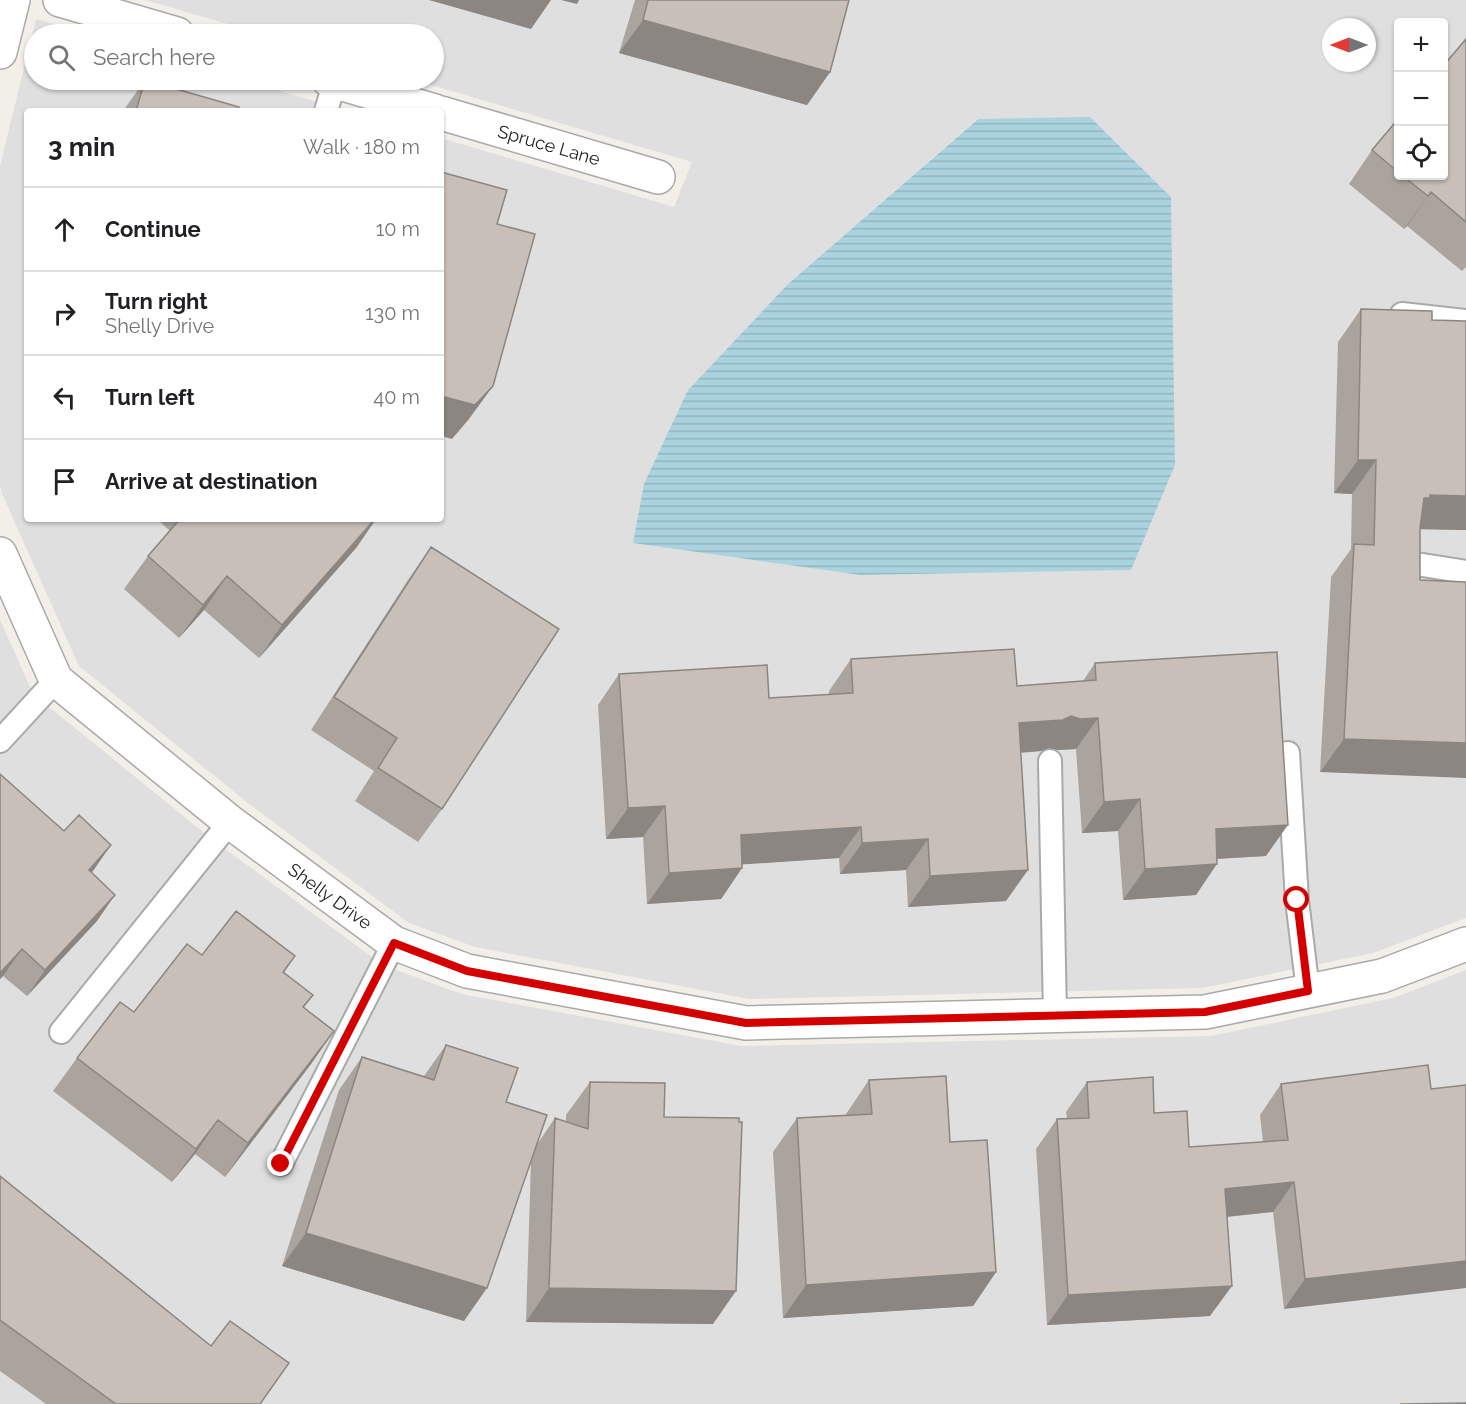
<!DOCTYPE html>
<html lang="en">
<head>
<meta charset="utf-8">
<style>
  body { margin:0; font-family:Raleway,sans-serif; background:#f6f6f6; color:#202124 }
  .controls { position:absolute; right:18px; top:18px; display:grid; overflow:hidden; border-radius:6px; box-shadow:0 2px 4px #0004 }
  .controls button { width:54px; height:54px; display:grid; place-items:center; padding:0; border:0; border-bottom:2px solid #e0e0e0; background:#fff; color:#202124; font:30px sans-serif }
  .compass { position:absolute; left:1322px; top:18px; width:54px; height:54px; border-radius:50%; background:#fff; box-shadow:0 2px 4px #0004; rotate:270deg }
  .stop { position:absolute; width:18px; height:18px; margin:-14px; border:4px solid #d40000; border-radius:50%; background:#fff }
  .stop.end { background:#d40000; border-color:#fff; box-shadow:0 2px 6px #0008 }
  .list { margin:0; padding:0; list-style:none }
  h2 { display:flex; justify-content:space-between; align-items:center; height:78px; margin:0; padding:0 24px; font-size:26px }
  h2 small { font-size:20px; font-weight:400; color:#757577 }
  .list li { display:grid; grid-template-columns:39px 1fr auto; gap:18px; align-items:center; box-sizing:border-box; height:84px; padding:0 24px; border-top:2px solid #e0e0e0 }
  .list b { display:block; font-size:22px; white-space:nowrap }
  .list p { margin:0; font-size:20px; white-space:nowrap; color:#757577 }
  .list em { font-size:20px; font-style:normal; color:#757577 }
  .icon { flex:none; width:33px; height:33px; fill:none; stroke:currentColor; stroke-width:2; stroke-linecap:round; stroke-linejoin:round }
  .map { position:relative; flex:none; width:1466px; height:1404px; overflow:hidden }
  .search { position:absolute; background:#fff; box-shadow:0 2px 4px #0004; left:24px; top:24px; width:420px; height:66px; display:flex; align-items:center; gap:15px; box-sizing:border-box; padding:0 21px; border-radius:33px; color:#757577; font-size:22px }
  .panel { position:absolute; background:#fff; box-shadow:0 2px 4px #0004; left:24px; top:108px; width:420px; height:414px; border-radius:6px }
  .map>svg:first-child { display:block }
</style>
</head>
<body>
<div class="map">
<svg width="1466" height="1404" viewBox="0 0 1466 1404">
  <defs>
    <pattern id="water-rules" width="6" height="5" patternUnits="userSpaceOnUse" patternTransform="scale(1.5)"><rect width="6" height="5" fill="#aad3df"/><path d="M0 2.5h6" fill="none" stroke="#92b5bf"/></pattern>
  </defs>
  <rect width="100%" height="100%" fill="#f2efe9"/>
  <!-- residential -->
  <path fill="#e0dfdf" fill-rule="evenodd" d="M145 0H1466V918L1373 953 1202 988 749 999 475 947 409 923 248 803 79 666 3 496 0 486V166L36 19 90 34H34V80H242L349 111H27V519H441V138L674 207 692 162 414 80H434V34H262ZM1398 22H1444V176H1398ZM1331 27H1367V63H1331ZM977 119 860 575 634 543 688 390 788 284Z
    M0 620 31 689 38 698 213 840 383 965 461 994 741 1046 1211 1036 1393 998 1466 970V1404H0Z"/>
  <!-- water -->
  <path fill="url(#water-rules)" d="M1090 117 1171 197 1175 465 1131 570 860 575 633 543 644 484 688 390 788 284 978 119Z"/>
  <g fill="none" stroke-linecap="round" stroke-linejoin="round">
    <!-- service casing -->
    <g stroke="#a9a9a9" stroke-width="26">
      <path id="service" d="M326 111 335 81
        M1402 314 1466 321
        M1410 563 1466 572
        M0 741 56 680
        M1288 753 1297 900 1308 991
        M1050 761 1055 1016
        M61 1032 230 822
        M281 1164 394 943"/>
    </g>
    <!-- minor casing -->
    <g stroke="#a9a9a9" stroke-width="36">
      <path id="minor" d="M60 0 177 34
        M0 52 13 0
        M329 80 435 111
        M441 113 658 177
        M0 554 56 680 230 822 394 943 467 971 746 1023 1205 1012 1382 976 1466 944"/>
    </g>
    <!-- service -->
    <use href="#service" stroke="#fff" stroke-width="22"/>
    <!-- minor -->
    <use href="#minor" stroke="#fff" stroke-width="33"/>
  </g>
  <!-- wall -->
  <path fill="#aba49e" d="M635 0H849L830 72 807 105 619 53Z
    M1466 39V267L1462 271 1407 226 1404 229 1349 184 1372 150 1398 119V176H1443Z
    M145 80 238 111H123Z
    M1361 309 1432 320 1466 530 1420 529V580L1466 582 1320 772 1331 577 1351 549 1352 494 1334 493 1338 342Z
    M157 519H376L356 548 259 658 204 610 179 638 124 589 148 556 170 531Z
    M431 547 442 809 418 842 355 801 374 771 311 730 408 580Z
    M851 659 1017 686 1083 681 1095 663 1266 856 1217 859 1196 895 1123 900 1118 831 1082 833 1076 749 1058 750 1049 748 1041 751 1021 753 1006 901 908 907 906 870 840 874 839 858 742 864V868L721 899 647 904 643 837 606 839 598 705 619 674 769 698 829 695V691Z
    M0 774 92 873 97 921 27 996 3 976 0 979Z
    M202 955 295 956 284 973 313 995 304 1007 334 1031 311 1064 225 1177 195 1154 172 1182 53 1091 77 1058 134 1012Z
    M446 1045 506 1102 538 1143 555 1118 566 1122V1115L590 1082 664 1117 713 1324 526 1322 531 1161 464 1321 282 1266 339 1090 362 1057 424 1076Z
    M869 1080 950 1142 996 1272 973 1306 783 1318 773 1152 797 1118 846 1115V1114Z
    M1087 1082 1154 1113 1189 1147 1263 1142 1260 1115 1281 1084 1431 1089 1466 1085 1284 1309 1273 1212 1227 1217 1210 1316 1047 1325 1036 1149 1057 1119 1067 1118 1066 1112Z
    M0 1176 211 1346 289 1363 260 1404H46L0 1371Z"/>
  <!-- shaded-wall -->
  <path fill="#8b8681" d="M429 0H551L531 29Z
    M561 0H579L577 4Z
    M643 20 830 72 807 105 619 53Z
    M1431 192 1407 226 1404 229 1428 196Z
    M493 386 469 419 452 439 441 436V396Z
    M1358 460H1376L1352 494 1334 493Z
    M1430 495 1466 496V530L1409 529 1424 498Z
    M375 519H376L356 548 259 658 282 625Z
    M227 576 204 610 179 638 203 605Z
    M1071 716 1098 718 1076 749 1058 750 1049 748 1041 751 997 754 1019 723Z
    M1344 739 1466 743V778L1320 772Z
    M1140 799 1118 831 1082 833 1104 802Z
    M665 806 643 837 606 839 628 808Z
    M1288 825 1266 856 1194 860 1216 829Z
    M861 827 839 858 719 866 741 835Z
    M928 839 906 870 840 874 862 843Z
    M111 845 93 871 70 896 89 870Z
    M1217 864 1196 895 1123 900 1145 869Z
    M742 868 721 899 647 904 669 873Z
    M1028 870 1006 901 908 907 930 876Z
    M115 895 97 921 27 996 45 970Z
    M22 949 3 976 0 979V973Z
    M334 1031 311 1064 225 1177 248 1143Z
    M218 1120 195 1154 172 1182 196 1149Z
    M1294 1182 1273 1212 1204 1219 1225 1189Z
    M306 1233 487 1288 464 1321 282 1266Z
    M1466 1261V1288L1284 1309 1305 1279Z
    M996 1272 973 1306 783 1318 806 1285Z
    M1232 1286 1210 1316 1047 1325 1068 1295Z
    M549 1288 736 1291 713 1324 526 1322Z"/>
  <!-- building -->
  <path fill="#c7bfb8" stroke="#8b8681" stroke-width="1.5" d="M648 0H849L830 72 643 20Z
    M1466 39V222L1431 192 1428 196 1403 176H1443V66Z
    M145 80 239 107 238 111H136Z
    M1398 119V172L1372 150Z
    M441 172 507 190 497 224 535 234 493 386 475 405 441 396Z
    M1361 309 1432 311V320L1466 321V496L1430 495V498H1424L1420 528V580L1466 582V743L1344 739 1354 544 1374 545 1376 460H1358Z
    M180 519H375L282 625 227 576 203 605 148 556Z
    M431 547 559 629 442 809 378 768 397 738 334 697Z
    M1014 649 1017 686 1096 680 1095 663 1277 652 1288 825 1216 829 1217 864 1145 869 1140 799 1104 802 1098 718 1080 719 1071 716 1063 720 1019 723 1028 870 930 876 928 839 862 843 861 827 741 835 742 868 669 873 665 806 628 808 619 674 767 665 769 698 853 693 851 659Z
    M0 774 64 831 79 815 111 845 89 870 115 895 45 970 22 949 0 973Z
    M236 911 295 956 283 972 313 995 303 1007 334 1031 248 1143 218 1120 196 1149 77 1058 120 1002 134 1012 187 944 202 955Z
    M446 1045 518 1068 506 1102 547 1115 487 1288 306 1233 362 1057 434 1080Z
    M1428 1065 1431 1089 1466 1085V1261L1305 1279 1294 1182 1225 1189 1232 1286 1068 1295 1057 1119 1089 1118 1087 1082 1153 1077 1154 1113 1187 1111 1189 1147 1288 1140 1281 1084Z
    M946 1076 950 1142 987 1140 996 1272 806 1285 797 1118 872 1114 869 1080Z
    M590 1082 665 1083 664 1117 739 1118V1122H742L736 1291 549 1288 555 1118 588 1129Z
    M0 1176 211 1346 230 1321 289 1363 260 1404H116L0 1320Z
    M1466 1403V1404H1400Z"/>
  <g fill="none" stroke-linecap="round" stroke-linejoin="round">
    <!-- route -->
    <path stroke="#d40000" stroke-width="8" d="M281 1164 394 943 467 971 746 1023 1205 1012 1308 991 1297 900"/>
  </g>
  <g text-anchor="middle" dominant-baseline="central" stroke-width="4.5" stroke-linejoin="round" paint-order="stroke">
    <!-- street labels -->
    <g font-size="18" fill="#222" stroke="#fff">
      <text transform="translate(549 145) rotate(16)">Spruce Lane</text>
      <text transform="translate(330 896) rotate(36)">Shelly Drive</text>
    </g>
  </g>
</svg>
<div class="controls">
<button>+</button>
<button>−</button>
<button><svg class="icon" aria-label="locate" viewBox="0 0 24 24"><circle cx="12" cy="12" r="6"/><path d="M12 2v4M12 18v4M2 12h4M18 12h4"/></svg></button>
</div>
<svg class="compass" viewBox="-18 -18 36 36"><path d="M0-13l5 13h-10z" fill="#e53935"/><path d="M0 13l5-13h-10z" fill="#757577"/></svg>
<div class="stop" style="left:1297px;top:900px"></div>
<div class="stop end" style="left:281px;top:1164px"></div>
<div class="search"><svg class="icon" aria-label="search" viewBox="0 0 24 24"><circle cx="10" cy="10" r="6"/><path d="M15 15l6 6"/></svg>Search here</div>
<section class="panel">
<h2>3 min<small>Walk · 180 m</small></h2>
<ul class="list">
<li><svg class="icon" aria-label="ahead" viewBox="0 0 24 24"><path d="M12 20V5M6 11l6-6 6 6"/></svg><div><b>Continue</b></div><em>10 m</em></li>
<li><svg class="icon" aria-label="right" viewBox="0 0 24 24"><path d="M7 20v-9h11M14 6l5 5-5 5"/></svg><div><b>Turn right</b><p>Shelly Drive</p></div><em>130 m</em></li>
<li><svg class="icon" aria-label="left" viewBox="0 0 24 24"><path d="M17 20v-9H6M10 6l-5 5 5 5"/></svg><div><b>Turn left</b></div><em>40 m</em></li>
<li><svg class="icon" aria-label="arrive" viewBox="0 0 24 24"><path d="M6 21V4h12l-3 4 3 4H6"/></svg><div><b>Arrive at destination</b></div></li>
</ul>
</section>
</div>
</body>
</html>
